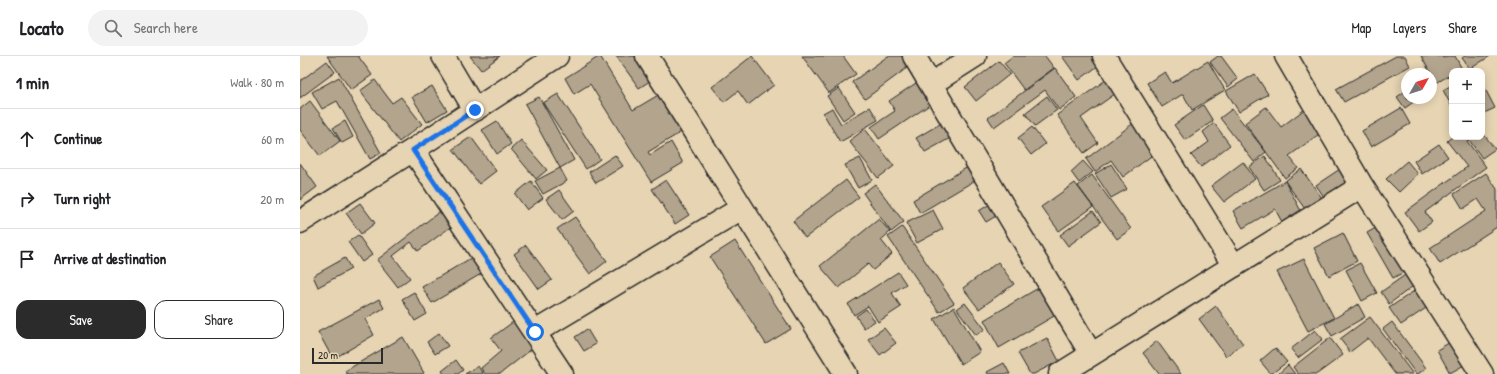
<!DOCTYPE html>
<html lang="en">
<head>
<meta charset="utf-8">
<style>
  body { margin:0; font-family:"Patrick Hand",sans-serif; background:#f2f2f2; color:#202124 }
  .controls { position:absolute; right:12px; top:12px; display:grid; overflow:hidden; border-radius:8px; box-shadow:0 2px 10px #0003 }
  .controls button { width:36px; height:36px; display:grid; place-items:center; padding:0; border:0; border-bottom:1px solid #e0e0e0; background:#fff; color:#202124; font:20px sans-serif }
  .compass { position:absolute; left:1101px; top:12px; width:36px; height:36px; border-radius:50%; background:#fff; box-shadow:0 2px 10px #0003; rotate:51deg }
  .scale { position:absolute; left:12px; bottom:10px; width:71px; box-sizing:border-box; padding-left:4px; border:2px solid #2b2b2b; border-top:0; font-size:11px; line-height:14px; white-space:nowrap; color:#2b2b2b; -webkit-text-stroke:3px #e6d4b2; paint-order:stroke }
  .stop { position:absolute; width:12px; height:12px; margin:-9px; border:3px solid #1a73e8; border-radius:50%; background:#fff }
  .stop.end { background:#1a73e8; border-color:#fff; box-shadow:0 1px 4px #0008 }
  .list { margin:0; padding:0; list-style:none }
  h2 { display:flex; justify-content:space-between; align-items:center; height:52px; margin:0; padding:0 16px; font-size:17px }
  h2 small { font-size:13px; font-weight:400; color:#757577 }
  .list li { display:grid; grid-template-columns:26px 1fr auto; gap:12px; align-items:center; box-sizing:border-box; height:60px; padding:0 16px; border-top:1px solid #e0e0e0 }
  .list b { display:block; font-size:15px; white-space:nowrap }
  .list em { font-size:13px; font-style:normal; color:#757577 }
  .actions { display:flex; gap:8px; padding:12px 16px }
  .actions a { flex:1; padding:9px 0; border:1px solid #2b2b2b; border-radius:12px; text-align:center; font-size:14px; color:#2b2b2b }
  .actions .main { background:#2b2b2b; color:#fff }
  .icon { flex:none; width:22px; height:22px; fill:none; stroke:currentColor; stroke-width:2; stroke-linecap:round; stroke-linejoin:round }
  .map { position:relative; flex:none; width:1197px; height:318px; overflow:hidden }
  header { display:flex; align-items:center; gap:24px; box-sizing:border-box; height:56px; padding:0 20px; background:#fff; border-bottom:1px solid #e0e0e0 }
  header strong { font-size:19px }
  nav { display:flex; gap:22px; margin-inline-start:auto; font-size:14px }
  .search { width:280px; height:36px; background:#f2f2f2; display:flex; align-items:center; gap:10px; box-sizing:border-box; padding:0 14px; border-radius:22px; color:#757577; font-size:15px }
  main { display:flex }
  aside { flex:1; background:#fff }
  .map>svg:first-child { display:block }
</style>
</head>
<body>
<header>
<strong>Locato</strong>
<div class="search"><svg class="icon" aria-label="search" viewBox="0 0 24 24"><circle cx="10" cy="10" r="6"/><path d="M15 15l6 6"/></svg>Search here</div>
<nav><a>Map</a><a>Layers</a><a>Share</a></nav>
</header>
<main>
<aside>
<h2>1 min<small>Walk · 80 m</small></h2>
<ul class="list">
<li><svg class="icon" aria-label="ahead" viewBox="0 0 24 24"><path d="M12 20V5M6 11l6-6 6 6"/></svg><div><b>Continue</b></div><em>60 m</em></li>
<li><svg class="icon" aria-label="right" viewBox="0 0 24 24"><path d="M7 20v-9h11M14 6l5 5-5 5"/></svg><div><b>Turn right</b></div><em>20 m</em></li>
<li><svg class="icon" aria-label="arrive" viewBox="0 0 24 24"><path d="M6 21V4h12l-3 4 3 4H6"/></svg><div><b>Arrive at destination</b></div></li>
</ul>
<div class="actions"><a class="main">Save</a><a>Share</a></div>
</aside>
<div class="map">
<svg width="1197" height="318" viewBox="0 0 1197 318">
  <rect width="100%" height="100%" fill="#e6d4b2"/>
  <filter id="ink" filterUnits="userSpaceOnUse"><feTurbulence type="fractalNoise" baseFrequency=".025" numOctaves="2"/><feDisplacementMap in="SourceGraphic" scale="8" xChannelSelector="R" yChannelSelector="G"/><feConvolveMatrix kernelMatrix="1 2 1 2 8 2 1 2 1" color-interpolation-filters="sRGB"/></filter>
  <g filter="url(#ink)">
    <!-- building -->
    <path fill="#b2a48d" stroke="#2b2b2b" d="M27 0H58L72 19 51 34Z
      M170 0H200L181 14Z
      M300 0 333 54 360 38 383 75 348 96 350 99 371 86 383 107 351 126 290 28 274 38 265 22Z
      M316 0H336L353 23 339 32Z
      M452 0 474 29 448 49 438 35 424 46 412 31Z
      M502 0H543L556 18 529 37Z
      M588 0H605L611 9 565 43 552 26Z
      M713 0H745L754 12 724 34 704 7Z
      M762 0H797L802 7 779 24Z
      M918 0H921L938 23 928 31 910 6Z
      M1096 0H1105L1110 10 1044 46 1036 33Z
      M1121 0H1142L1143 2 1147 0H1155L1162 13 1158 15H1152V18L1136 27Z
      M1165 0H1190L1170 13 1162 2Z
      M27 5 35 16 0 42V25Z
      M699 5 710 18 676 45 665 31Z
      M908 5 925 34 892 54 883 38 862 51 847 27 865 16 872 27Z
      M755 12 776 41 759 54 745 34 694 71 688 62Z
      M955 18 968 38 939 56 926 35Z
      M39 21 81 97 70 103 37 45 22 53 12 36Z
      M810 21 819 35 781 62 798 87 784 97 757 59Z
      M75 24 92 47 101 41 122 68 99 86 60 35Z
      M619 25 634 46 579 83 571 71 595 55 589 45Z
      M1182 27 1195 52 1182 58Z
      M1152 29V51L1143 34Z
      M132 30 147 54 127 66 112 41Z
      M539 32 555 56 543 64 527 40Z
      M1107 34V42H1119L1105 52 1097 41Z
      M258 38 300 103 286 113 243 47Z
      M747 40 757 54 735 70 725 57Z
      M239 41 274 104 260 112 225 48Z
      M10 45 40 85 20 100 0 74V53Z
      M903 49 913 65 885 84 874 69Z
      M1009 50 1026 73 989 100 998 112 985 122 945 67 966 51 981 71Z
      M570 51 578 64 540 86 523 57 532 52 541 68Z
      M1101 52 1110 68 1071 91 1062 75Z
      M932 53 966 96 954 106 920 62Z
      M45 65 53 81 42 87 33 72Z
      M197 65 211 88 197 98 182 74Z
      M645 65 654 80 625 96 616 82Z
      M835 66 858 95 823 121 811 104 795 116 786 103Z
      M914 67 930 89 901 111 891 99 909 86 903 76Z
      M732 71 745 88 731 99 718 82Z
      M565 73 594 110 578 122 549 85Z
      M1182 76 1195 93 1182 102 1167 81H1182Z
      M171 81 196 115 179 128 153 93Z
      M1152 81H1164L1186 111 1125 156 1132 166 1119 175 1105 156 1167 111 1147 85Z
      M221 84 247 114 236 123 211 93Z
      M1139 88 1148 101 1122 118 1114 105Z
      M315 99 323 110 296 127 289 116Z
      M965 100 980 124 964 134 949 111Z
      M560 102 572 124 558 132 545 109Z
      M783 105 793 116 779 127 771 116Z
      M1107 105 1118 118 1099 136 1086 123Z
      M943 106 955 123 924 146 911 130Z
      M0 107 17 131 0 144Z
      M811 108 827 133 811 142 795 118Z
      M671 109 679 122 620 157 613 144Z
      M1046 109 1056 124 1026 144 1016 129Z
      M260 112 267 125 243 138 235 125Z
      M1001 113 1022 142 1005 153 985 125Z
      M1186 117 1197 133V171L1140 208 1130 192 1186 155 1178 143 1163 153 1154 138Z
      M792 119 831 173 817 183 778 130Z
      M366 124 389 159 375 168 352 133Z
      M546 124 559 141 505 182 493 165Z
      M231 125 243 142 227 154 215 138Z
      M985 125 1001 155 982 166 975 153 943 172 933 155Z
      M775 127 793 151 759 175 741 151Z
      M575 128 604 166 591 176 563 137Z
      M259 134 274 155 262 164 246 143Z
      M693 146 701 157 686 166 679 155Z
      M60 147 75 167 61 178 46 157Z
      M148 149 160 164 118 195 111 186 93 200 110 222 98 231 77 204Z
      M633 154 643 173 617 187 606 167Z
      M793 155 801 166 768 190 760 179Z
      M275 161 307 205 290 218 257 173Z
      M579 163 590 176 581 184 592 198 573 214 568 208 539 232 520 210Z
      M1079 170 1106 215 1093 222 1067 177Z
      M602 171 654 247 639 256 588 181Z
      M1043 177 1057 205 1029 220 1014 192Z
      M58 179 72 199 62 206 48 186Z
      M435 185 491 273 466 288 410 201Z
      M226 189 252 224 239 233 214 198Z
      M176 199 186 215 132 247 122 231Z
      M45 202 51 213 18 231 13 220Z
      M1004 203 1034 262 1008 275 977 216Z
      M698 206 714 228 679 253 663 232Z
      M1060 207 1077 237 1062 245 1046 214Z
      M598 216 606 228 592 237 601 251 578 266 568 250 554 259 548 248Z
      M1108 217 1116 228 1089 248 1081 236Z
      M745 228 761 256 699 292 684 264Z
      M1117 233 1129 250 1101 269 1089 252Z
      M114 236 127 258 115 265 102 243Z
      M79 243 84 252 65 263 74 279 33 303 18 276Z
      M665 247 685 273 676 279 657 253Z
      M1058 248 1065 261 1032 280 1025 268Z
      M916 250 943 288 926 300 899 263Z
      M654 251 680 296 661 308 634 263Z
      M566 253 575 265 564 272 556 260Z
      M1070 261 1113 318H1095L1068 282 1050 296 1040 283Z
      M213 266 233 292 200 318H185L181 312 201 295 191 282Z
      M1092 266 1126 312 1118 318H1116L1083 273Z
      M584 272 596 287 580 299 568 283Z
      M287 273 296 288 284 295 275 281Z
      M1015 274 1023 283 998 302 991 293Z
      M139 277 148 290 135 298 127 286Z
      M103 281 124 317 122 318H47L45 315Z
      M747 282 759 305 734 318H730L718 297Z
      M1030 282 1043 299 1017 318H998L993 311Z
      M857 285 881 318H859L843 297Z
      M1152 285 1166 308 1150 317 1137 294Z
      M975 292 987 306 971 318 960 305Z
      M156 304 163 314 158 318H144L142 315Z
      M704 307 710 318H688L687 316Z
      M988 309 995 318H978Z
      M178 310 183 318H165Z"/>
    <g fill="none" stroke-linecap="round" stroke-linejoin="round">
      <!-- street casing -->
      <g stroke="#2b2b2b" stroke-width="25">
        <path id="street" d="M143 0 175 54
          M347 0 546 318
          M614 0 791 298
          M804 0 934 210
          M986 0 1062 130 1182 318
          M631 28 675 0
          M113 94 262 318
          M0 166 113 94 257 0
          M235 276 442 152
          M760 318 1062 130"/>
      </g>
      <!-- street -->
      <use href="#street" stroke="#e6d4b2" stroke-width="22"/>
    </g>
  </g>
  <g fill="none" stroke-linecap="round" stroke-linejoin="round" filter="url(#ink)">
    <!-- route -->
    <path stroke="#1a73e8" stroke-width="5" d="M175 54 113 94 235 276"/>
  </g>
</svg>
<div class="controls">
<button>+</button>
<button>−</button>
</div>
<svg class="compass" viewBox="-18 -18 36 36"><path d="M0-13l5 13h-10z" fill="#e53935"/><path d="M0 13l5-13h-10z" fill="#757577"/></svg>
<div class="scale">20 m</div>
<div class="stop" style="left:235px;top:276px"></div>
<div class="stop end" style="left:175px;top:54px"></div>
</div>
</main>
</body>
</html>
